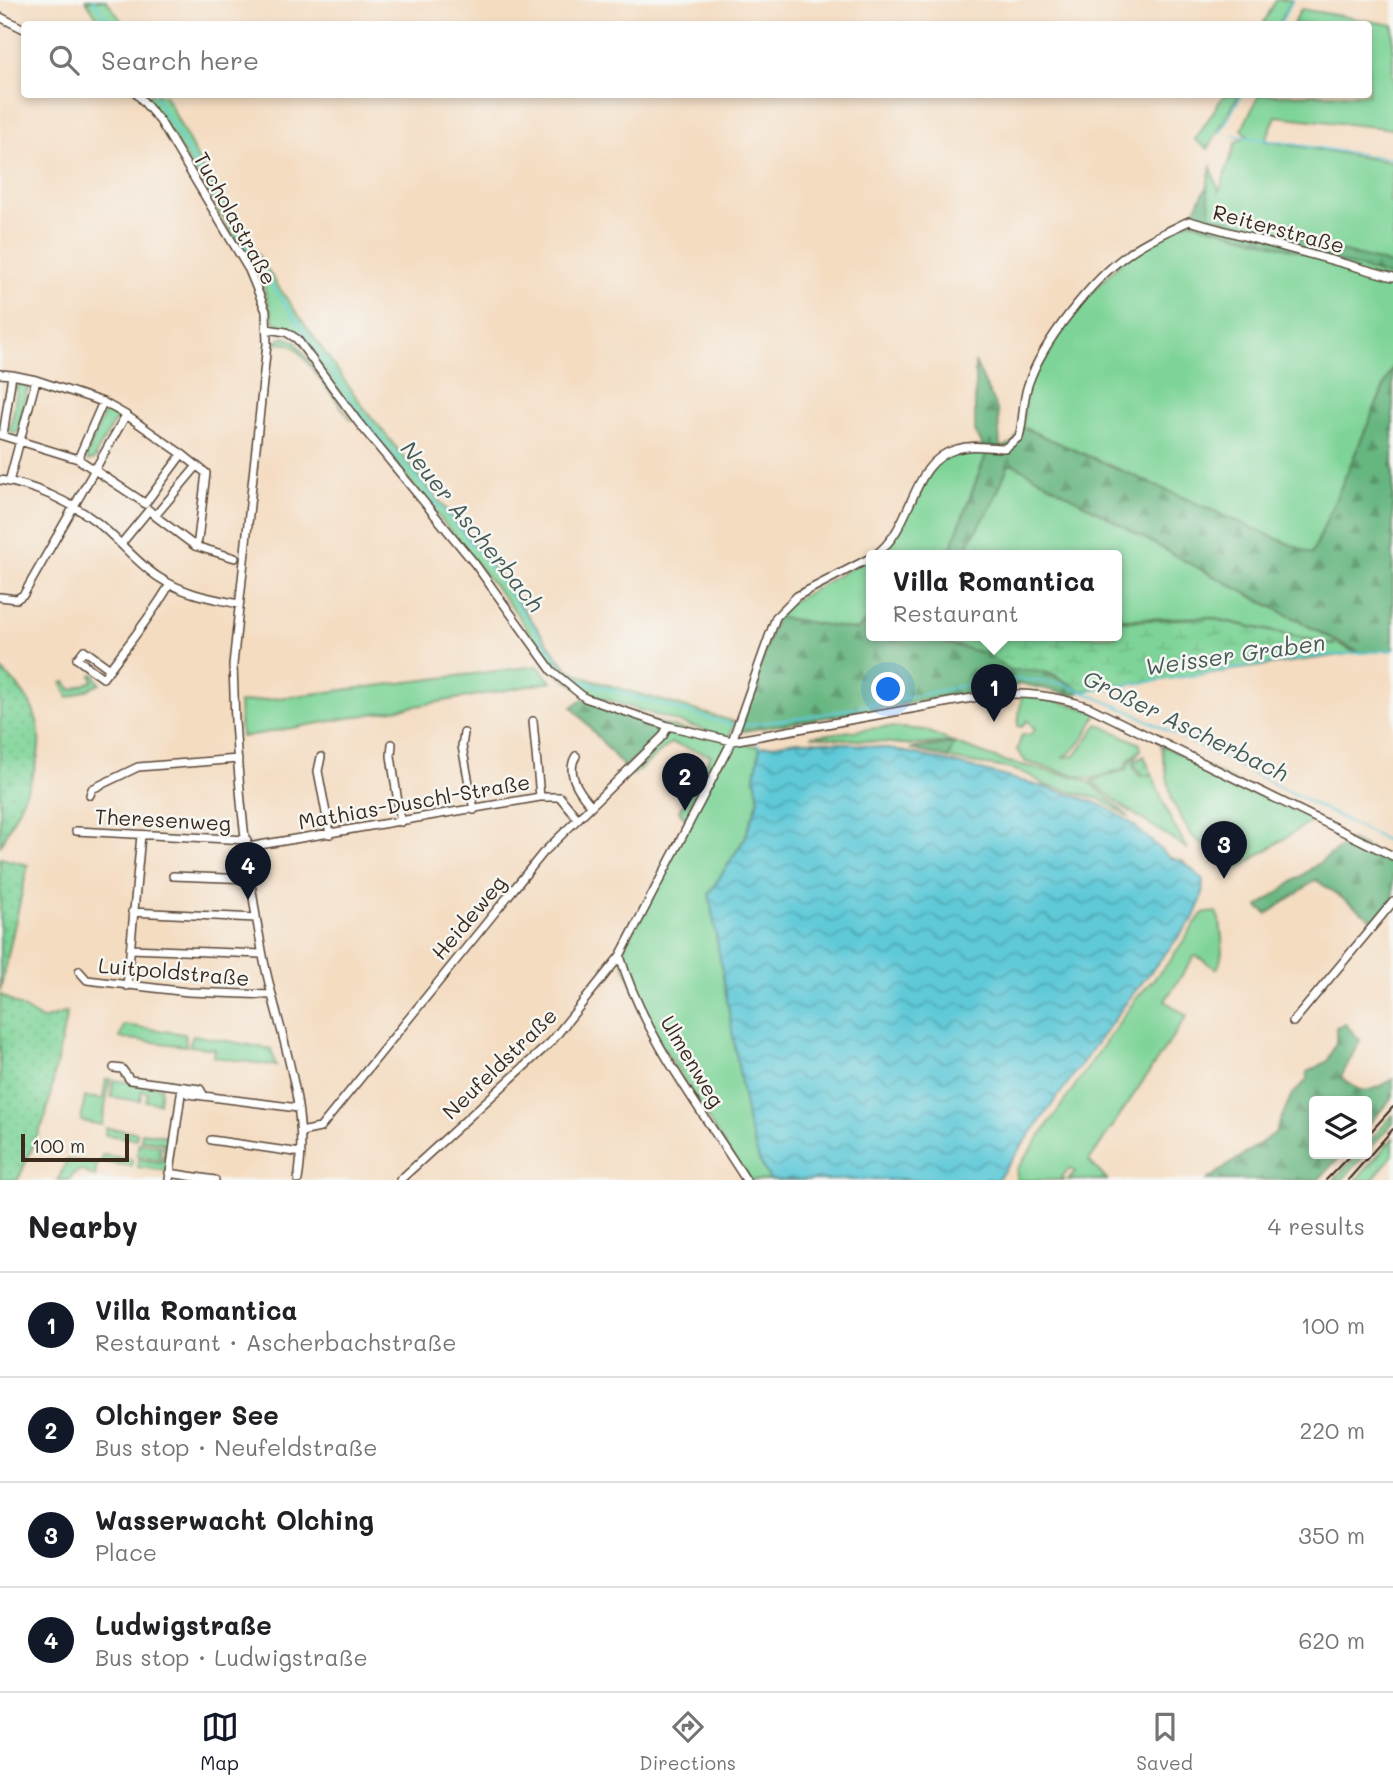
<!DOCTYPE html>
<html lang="en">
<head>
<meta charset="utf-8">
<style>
  body { margin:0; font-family:Mali,sans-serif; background:#f6f6f6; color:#202124 }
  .controls { position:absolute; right:21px; bottom:21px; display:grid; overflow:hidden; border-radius:7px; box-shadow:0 4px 10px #0003 }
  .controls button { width:63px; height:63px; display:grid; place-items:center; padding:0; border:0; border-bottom:2px solid #e0e0e0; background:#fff; color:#202124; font:35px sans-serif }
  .scale { position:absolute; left:21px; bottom:18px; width:108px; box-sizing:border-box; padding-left:7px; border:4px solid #3b2a1e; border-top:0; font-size:19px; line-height:24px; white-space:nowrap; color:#3b2a1e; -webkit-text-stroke:5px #f6f6f2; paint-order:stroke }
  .you { position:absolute; left:889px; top:690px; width:24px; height:24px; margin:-18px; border:5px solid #fff; border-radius:50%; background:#1a73e8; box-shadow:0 0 0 10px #1a73e833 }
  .badge { display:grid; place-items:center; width:46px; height:46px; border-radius:50%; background:#111827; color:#fff; font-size:23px; font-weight:700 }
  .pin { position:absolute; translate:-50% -58px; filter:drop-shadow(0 2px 4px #0008) }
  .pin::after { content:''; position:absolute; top:37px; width:24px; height:21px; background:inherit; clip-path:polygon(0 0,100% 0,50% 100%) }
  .popup { position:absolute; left:866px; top:550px; width:256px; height:91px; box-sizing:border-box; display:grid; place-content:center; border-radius:7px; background:#fff; filter:drop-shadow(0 2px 5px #0005); font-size:23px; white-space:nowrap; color:#757577 }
  .popup b { font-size:26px; color:#202124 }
  .popup::after { content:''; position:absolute; left:50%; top:100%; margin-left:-14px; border:14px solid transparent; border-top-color:#fff }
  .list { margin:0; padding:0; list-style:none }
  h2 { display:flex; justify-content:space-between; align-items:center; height:91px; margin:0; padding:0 28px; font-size:30px }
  h2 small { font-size:23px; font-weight:400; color:#757577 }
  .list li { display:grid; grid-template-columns:46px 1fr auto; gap:21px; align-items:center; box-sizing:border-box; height:105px; padding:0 28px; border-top:2px solid #e0e0e0 }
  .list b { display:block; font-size:26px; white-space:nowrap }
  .list p { margin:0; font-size:23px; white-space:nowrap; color:#757577 }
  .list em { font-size:23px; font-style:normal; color:#757577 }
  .icon { flex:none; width:38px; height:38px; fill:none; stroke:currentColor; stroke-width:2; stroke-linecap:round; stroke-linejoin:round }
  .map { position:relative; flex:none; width:1393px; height:1180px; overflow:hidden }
  .search { position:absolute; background:#fff; box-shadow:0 4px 10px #0003; left:21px; right:21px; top:21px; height:77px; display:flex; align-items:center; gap:18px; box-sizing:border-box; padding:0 24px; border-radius:7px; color:#757577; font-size:26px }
  .sheet { height:511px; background:#fff }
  nav { display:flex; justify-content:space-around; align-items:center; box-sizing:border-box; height:98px; border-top:2px solid #e0e0e0; background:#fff; font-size:19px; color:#757577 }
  nav a { display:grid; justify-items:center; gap:4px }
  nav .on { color:#111827 }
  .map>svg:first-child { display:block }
</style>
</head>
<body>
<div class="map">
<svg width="1393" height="1180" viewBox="0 0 1393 1180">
  <defs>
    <pattern id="forest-firs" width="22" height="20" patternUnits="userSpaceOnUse" patternTransform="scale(1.75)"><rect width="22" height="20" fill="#66b680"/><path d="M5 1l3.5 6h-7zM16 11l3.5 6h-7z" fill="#559468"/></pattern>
    <pattern id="wetland-marsh" width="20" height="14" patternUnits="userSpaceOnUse" patternTransform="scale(1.75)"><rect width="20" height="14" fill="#7ed498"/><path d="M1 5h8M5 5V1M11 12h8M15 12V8" fill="none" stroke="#6eb683"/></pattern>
    <pattern id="park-dots" width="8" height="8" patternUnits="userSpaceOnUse" patternTransform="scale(1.75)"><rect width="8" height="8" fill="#7ed498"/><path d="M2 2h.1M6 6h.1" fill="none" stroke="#6eb683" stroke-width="1.8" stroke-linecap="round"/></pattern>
    <pattern id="water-waves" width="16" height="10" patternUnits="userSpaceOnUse" patternTransform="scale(1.75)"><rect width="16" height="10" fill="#5ec9d8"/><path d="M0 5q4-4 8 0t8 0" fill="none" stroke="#4fa3af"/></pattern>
  </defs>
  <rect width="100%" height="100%" fill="#f6f6f2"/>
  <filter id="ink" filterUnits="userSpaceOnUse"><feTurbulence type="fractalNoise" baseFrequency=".0143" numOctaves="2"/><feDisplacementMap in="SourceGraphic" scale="14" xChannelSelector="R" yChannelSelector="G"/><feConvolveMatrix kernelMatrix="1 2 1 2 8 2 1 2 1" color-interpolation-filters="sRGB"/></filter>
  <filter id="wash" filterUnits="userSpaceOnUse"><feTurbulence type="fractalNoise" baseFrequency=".00686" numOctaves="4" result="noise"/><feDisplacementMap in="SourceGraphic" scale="28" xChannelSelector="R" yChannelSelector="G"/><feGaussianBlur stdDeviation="1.57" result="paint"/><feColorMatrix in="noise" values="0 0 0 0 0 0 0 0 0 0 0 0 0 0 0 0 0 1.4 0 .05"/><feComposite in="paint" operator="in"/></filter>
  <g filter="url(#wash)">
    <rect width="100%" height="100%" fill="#f4dcc1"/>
    <!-- green -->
    <path fill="#7ed498" stroke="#5c7f5b" stroke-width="2" d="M86 0H106L124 24H101Z
      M1276 0H1292L1279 24H1263Z
      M1301 9 1393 25V129L1276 116 1265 141 1393 162 1390 202 1393 203V265L1210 216 1207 186 1211 167 1219 192 1236 142 1248 136 1242 129 1259 95 1368 94V24H1293Z
      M141 95H165L200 163 277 285 364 408 497 572 560 660 569 670 591 680 735 722 730 735 727 737 588 694 560 676 514 610 344 399 296 331 274 322 262 282 160 116Z
      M1224 95H1239L1208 149 1195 140Z
      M1189 221 1393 277V366L1312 554 1022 427 1027 385 1067 319 1130 252Z
      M284 337 295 341 352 421 297 349 289 344 273 343Z
      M25 382 30 390H27L19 428 21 429 14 434 7 427H11L17 389 13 388Z
      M104 413H114L117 423 114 422 95 456 97 458 89 461 84 452 88 453Z
      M983 446 987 452 948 556H874C906 533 910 483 941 457 950 450 971 449 983 446Z
      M1013 464 1187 562 1336 641 1332 644 1208 617 1124 619 1117 616 1116 556H968L969 542 991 507 1008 466Z
      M871 557V616L857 630 776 617 783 607Z
      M538 666 551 682 241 737 239 703Z
      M94 674 100 684 68 698 62 683 66 682 71 690 93 681 91 675Z
      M1022 692 1098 712C1089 729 1080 750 1062 757L1075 756 1098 724 1140 744 1141 750 1128 760 1125 768 1091 779 1026 762 1017 750 1022 735 1031 734 1035 729 1027 720 1022 727 1018 726Z
      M665 725 760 747 755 777 759 799 745 838 709 894 759 1160 770 1180H746L655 1034 620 956 689 822 679 811 711 755 671 743 633 775 624 767 661 734Z
      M886 727 925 730 952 742 914 745 811 736Z
      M954 743 1004 761 1080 778 1091 783 1130 818 1100 799 1044 785C1020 763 977 767 948 758Z
      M1161 745 1313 820 1234 871 1191 835 1172 801Z
      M1137 756 1133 767 1140 776 1152 774 1172 823 1188 849 1123 807 1092 781 1127 769 1130 761Z
      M1216 912C1223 926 1225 955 1217 969L1196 956 1193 958 1165 1001 1187 1016 1089 1161 1107 1180H1068L1075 1172 1070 1168 1061 1177 1064 1180H1016L1017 1169 1135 1000 1169 962 1202 914Z
      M124 1025 185 1034 186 1046 120 1038Z
      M193 1035 271 1049 276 1066 214 1057 215 1049 189 1046Z
      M106 1079H110L102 1125 81 1121 85 1097 103 1099Z
      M113 1080 161 1087 159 1103 146 1101 148 1092 142 1091 140 1101 111 1097Z
      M1393 1115V1122L1367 1152V1144Z
      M106 1128 137 1132 136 1139 105 1135Z
      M142 1132 172 1137 170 1152 164 1151V1143L141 1140Z
      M1393 1138V1155L1372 1180H1356Z
      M1358 1154H1365L1342 1180H1334Z
      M102 1155 132 1159 131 1166 101 1162Z
      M163 1155 170 1156 167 1171 137 1167 138 1159 161 1162Z
      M67 1160 97 1163 95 1177 81 1170 73 1174 70 1180H58Z"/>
    <!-- forest -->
    <path fill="url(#forest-firs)" stroke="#50704f" stroke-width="2" d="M1207 186 1211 216 1393 265V277L1189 221Z
      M975 362 998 412 1000 448 1012 444 1022 427 1312 554 1393 366V650L1360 653 1187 562 1013 464 1008 466 991 507 969 542 968 556H948L987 452 975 432Z
      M871 616 872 636H942L941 642 984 653 1011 670H1036L1052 675 1081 692 1072 695 1023 684 739 732 776 617 857 630Z
      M585 698 665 725 661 734 624 767 572 707Z
      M954 743 948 758 910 749Z
      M1351 840 1393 861V901L1375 921 1316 880 1267 914 1258 907Z
      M1345 1024 1360 1040 1341 1077C1364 1097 1368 1092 1393 1079V1097L1367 1126V1101H1314V1154H1342L1318 1180H1207L1275 1133 1291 1096 1308 1079 1307 1072 1328 1061 1336 1042V1027Z"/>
    <!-- wetland -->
    <path fill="url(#wetland-marsh)" stroke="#5c7f5b" stroke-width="2" d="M1117 618 1124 621 1209 618 1333 645 1336 642 1356 653 1082 691 1053 674 1036 670H1011L984 653 941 641 943 636H1116Z"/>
    <!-- park -->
    <path fill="url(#park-dots)" stroke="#5c7f5b" stroke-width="2" d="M0 669C71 727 30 781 0 847Z
      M1144 756 1152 774 1144 776 1133 763Z
      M0 858 28 865 0 991Z
      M0 994 42 1020 67 1012 46 1116 18 1180H0Z
      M139 1143 161 1146 159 1159 137 1156Z"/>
    <!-- water -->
    <path fill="url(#water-waves)" stroke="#4c7a7b" stroke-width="2" d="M796 741C893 740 986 772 1079 797L1104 806 1130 822 1170 858 1182 861 1203 879 1202 898 1193 919 1129 999 997 1180H770L759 1160 748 1125 709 894 745 838 759 799 755 777 760 747Z"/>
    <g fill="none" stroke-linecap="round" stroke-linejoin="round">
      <!-- stream -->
      <path stroke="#5ec9d8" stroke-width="2" d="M94 0 110 24
        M1280 24 1293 0
        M154 94 219 203
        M1220 133 1242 94
        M1232 135 1393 159
        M224 211 239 236
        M244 245 360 412 483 558 565 670 577 680 735 726
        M1082 692 1313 657 1393 650
        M740 726 824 714 982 682 1021 679 1064 684 1131 712 1393 844
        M757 743 760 747"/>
    </g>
  </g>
  <g filter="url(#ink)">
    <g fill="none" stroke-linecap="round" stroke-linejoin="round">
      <!-- street casing -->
      <g stroke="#574536" stroke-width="10">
        <path id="street" d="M0 17 24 29
          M137 94 160 121 249 270 266 311 267 344 233 665C235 762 245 861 263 956 277 1029 311 1105 298 1180
          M267 329 286 332 297 339 358 422 475 564 552 671 585 698 668 726 732 741 989 695C1025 692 1054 695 1089 707L1393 856
          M0 374 12 375
          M0 435 78 459 143 502
          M3 435 12 375 36 380
          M78 459 103 402 126 415
          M0 480C34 485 71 502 98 523 119 540 136 562 158 577 184 594 209 598 239 604
          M9 482 36 380 103 402
          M145 504 182 454 197 466
          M155 516 195 546 235 558
          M121 544 149 510 155 516 197 466 206 473 198 540 195 546
          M874 556C916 526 909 462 957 449 973 444 988 448 1005 448L1019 437C1024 420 1022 402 1028 385 1042 342 1092 280 1128 254 1146 240 1169 231 1189 221L1393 277
          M0 597 17 599 24 594 126 415 182 454
          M110 669 84 650 77 659 103 678C126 647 151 617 170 584
          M533 721 540 797
          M464 733 462 746 474 810
          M392 744 391 756 401 822
          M576 756C565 773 579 792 591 805
          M321 757 318 771 330 834
          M90 795 92 789 138 767 238 759
          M76 831 247 840
          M248 847 540 797H560L577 818
          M173 876 251 879
          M132 912 256 918
          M130 949 262 954
          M620 956C644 1037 701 1109 746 1180
          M79 971 87 980 188 992 271 995
          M127 986 141 835
          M1293 1022 1393 902
          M114 1068 122 1069 130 1080 200 1089 204 1096
          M185 1087 188 1094 298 1108
          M301 1132 320 1128 543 853 663 736 668 726
          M211 1140 301 1153
          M169 1173 215 1180
          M169 1180 182 1087
          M400 1180 551 1042 620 956 732 741 776 617 797 596 872 557"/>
      </g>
      <!-- street -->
      <use href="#street" stroke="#fff" stroke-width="7"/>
      <!-- rail -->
      <path stroke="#3b2a1e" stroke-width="2" d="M1367 1136 1393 1107
        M1326 1180 1351 1154
        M1348 1180 1393 1129"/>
    </g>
  </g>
  <g text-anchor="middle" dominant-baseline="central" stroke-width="5" stroke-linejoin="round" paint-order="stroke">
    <!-- street labels -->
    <g font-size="21" fill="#3b2a1e" stroke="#f6f6f2">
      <text transform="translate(236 218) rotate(61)">Tucholastraße</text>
      <text transform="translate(1279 228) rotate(15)">Reiterstraße</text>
      <text transform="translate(414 801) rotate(-10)">Mathias-Duschl-Straße</text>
      <text transform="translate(163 819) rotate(3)">Theresenweg</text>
      <text transform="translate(468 917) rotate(-50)">Heideweg</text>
      <text transform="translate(174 971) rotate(5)">Luitpoldstraße</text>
      <text transform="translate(693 1061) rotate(59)">Ulmenweg</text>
      <text transform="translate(499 1063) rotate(-44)">Neufeldstraße</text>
    </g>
    <!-- water labels -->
    <g font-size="23" font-style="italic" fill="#465a56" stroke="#f6f6f2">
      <text transform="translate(473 526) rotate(51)">Neuer Ascherbach</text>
      <text transform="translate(1235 654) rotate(-8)">Weisser Graben</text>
      <text transform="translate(1186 725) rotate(26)">Großer Ascherbach</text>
    </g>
  </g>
</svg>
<div class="controls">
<button><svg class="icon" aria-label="layers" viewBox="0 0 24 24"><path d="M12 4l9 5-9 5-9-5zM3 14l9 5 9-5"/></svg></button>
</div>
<div class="scale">100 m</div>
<div class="you"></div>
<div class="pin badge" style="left:994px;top:722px">1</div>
<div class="popup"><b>Villa Romantica</b>Restaurant</div>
<div class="pin badge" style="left:685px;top:811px">2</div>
<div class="pin badge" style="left:1224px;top:879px">3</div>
<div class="pin badge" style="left:248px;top:900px">4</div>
<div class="search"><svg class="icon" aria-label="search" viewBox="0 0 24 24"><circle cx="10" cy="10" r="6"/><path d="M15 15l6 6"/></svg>Search here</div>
</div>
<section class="sheet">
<h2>Nearby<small>4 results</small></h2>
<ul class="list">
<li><span class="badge">1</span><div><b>Villa Romantica</b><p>Restaurant · Ascherbachstraße</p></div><em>100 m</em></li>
<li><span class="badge">2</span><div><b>Olchinger See</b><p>Bus stop · Neufeldstraße</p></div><em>220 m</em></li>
<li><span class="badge">3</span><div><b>Wasserwacht Olching</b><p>Place</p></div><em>350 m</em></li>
<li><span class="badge">4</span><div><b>Ludwigstraße</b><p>Bus stop · Ludwigstraße</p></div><em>620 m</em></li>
</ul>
</section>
<nav>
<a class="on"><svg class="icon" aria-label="map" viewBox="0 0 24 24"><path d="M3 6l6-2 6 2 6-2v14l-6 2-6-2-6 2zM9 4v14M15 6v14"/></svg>Map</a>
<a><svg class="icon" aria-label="directions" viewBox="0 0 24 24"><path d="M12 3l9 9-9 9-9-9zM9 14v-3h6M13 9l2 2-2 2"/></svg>Directions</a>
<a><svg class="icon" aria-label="saved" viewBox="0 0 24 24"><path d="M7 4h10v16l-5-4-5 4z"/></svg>Saved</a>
</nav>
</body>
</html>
